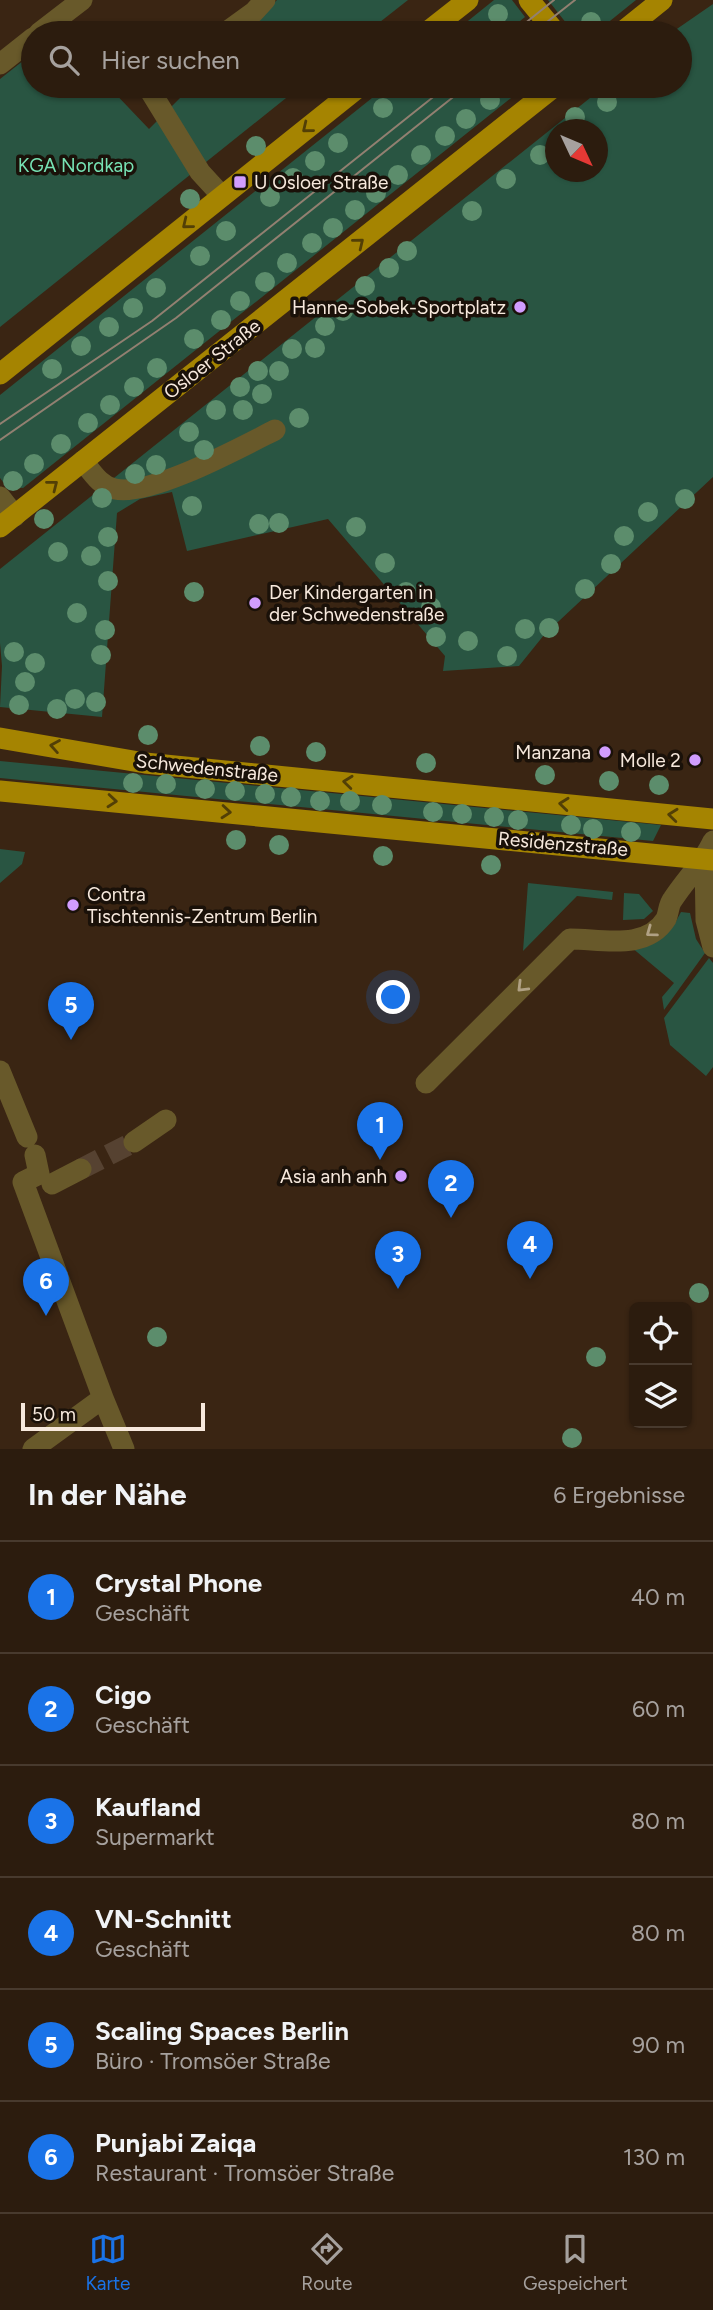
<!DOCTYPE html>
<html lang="de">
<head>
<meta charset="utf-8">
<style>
  body { margin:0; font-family:Figtree,sans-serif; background:#342517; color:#f1f3f6 }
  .controls { position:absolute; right:21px; bottom:21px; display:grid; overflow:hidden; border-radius:10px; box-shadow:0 2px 5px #0004 }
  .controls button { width:63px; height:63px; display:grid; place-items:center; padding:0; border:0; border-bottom:2px solid #483a2e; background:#2c1c0e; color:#f1f3f6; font:35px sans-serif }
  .compass { position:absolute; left:545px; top:119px; width:63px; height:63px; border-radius:50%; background:#2c1c0e; box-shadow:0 2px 5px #0004; rotate:134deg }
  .scale { position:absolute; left:21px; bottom:18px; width:184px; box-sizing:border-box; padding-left:7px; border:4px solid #f7e9dd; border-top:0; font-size:19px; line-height:24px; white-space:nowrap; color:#f7e9dd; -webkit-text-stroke:5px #1a1109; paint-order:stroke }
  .you { position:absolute; left:394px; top:998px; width:24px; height:24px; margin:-18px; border:5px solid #fff; border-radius:50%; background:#1a73e8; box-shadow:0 0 0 10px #1a73e833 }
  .badge { display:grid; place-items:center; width:46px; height:46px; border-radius:50%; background:#1a73e8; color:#fff; font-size:23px; font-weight:700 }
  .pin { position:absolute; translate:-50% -58px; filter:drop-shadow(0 2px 4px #0008) }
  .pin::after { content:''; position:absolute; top:37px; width:24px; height:21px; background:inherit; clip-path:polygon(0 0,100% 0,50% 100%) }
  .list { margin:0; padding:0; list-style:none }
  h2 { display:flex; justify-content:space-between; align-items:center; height:91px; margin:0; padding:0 28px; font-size:30px }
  h2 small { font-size:23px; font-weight:400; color:#a6a19e }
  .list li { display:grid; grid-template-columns:46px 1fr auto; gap:21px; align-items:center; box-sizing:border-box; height:112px; padding:0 28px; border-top:2px solid #483a2e }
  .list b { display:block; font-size:26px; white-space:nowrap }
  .list p { margin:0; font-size:23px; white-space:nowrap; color:#a6a19e }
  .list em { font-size:23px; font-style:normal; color:#a6a19e }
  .icon { flex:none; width:38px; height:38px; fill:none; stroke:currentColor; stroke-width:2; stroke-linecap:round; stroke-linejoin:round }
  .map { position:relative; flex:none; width:713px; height:1449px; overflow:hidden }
  .search { position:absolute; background:#2c1c0e; box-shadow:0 2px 5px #0004; left:21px; right:21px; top:21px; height:77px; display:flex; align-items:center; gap:18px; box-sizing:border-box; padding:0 24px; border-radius:38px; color:#a6a19e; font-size:26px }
  .sheet { height:763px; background:#2c1c0e }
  nav { display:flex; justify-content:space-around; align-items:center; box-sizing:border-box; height:98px; border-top:2px solid #483a2e; background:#2c1c0e; font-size:19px; color:#a6a19e }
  nav a { display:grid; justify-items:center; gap:4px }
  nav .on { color:#1a73e8 }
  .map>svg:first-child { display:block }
</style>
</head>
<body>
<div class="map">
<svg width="713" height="1449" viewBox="0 0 713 1449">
  <rect width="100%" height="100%" fill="#3a2513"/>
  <!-- green -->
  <path fill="#295542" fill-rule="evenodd" d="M277 0H408L366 33H244Z
    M494 0H512L525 17 509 30 511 33H453Z
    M548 0H636L595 33H574Z
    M713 4V477L544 635 519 666 443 671 445 656 328 519 187 551 172 492 140 499 117 513 102 717 0 707 2 666 0 643V569L605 86H680V33H671ZM556 130H598V172H556Z
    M33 53V86H108L149 129 192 86H301L0 327V79Z
    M387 86H526L23 488 6 486 0 478V395Z
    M0 761 661 825 653 841 0 778Z
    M0 849 25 852 22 864 0 883Z
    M528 883 613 892 612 900 577 896 523 951Z
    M624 893 639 894 653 911 644 919 623 920Z
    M681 912 690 913 696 939 705 953 664 1010 662 997 674 983 631 947 674 925Z
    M709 958 713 963V1067L706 1076 670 1045 664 1018Z"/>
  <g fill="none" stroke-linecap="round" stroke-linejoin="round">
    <!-- minor-tunnel -->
    <path stroke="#564231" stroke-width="21" stroke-dasharray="21 10" stroke-linecap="butt" d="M81 1169 134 1142"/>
    <!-- minor -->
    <path stroke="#68592a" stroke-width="21" d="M39 33 82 0
      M225 33 254 12 265 0
      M0 64 33 38
      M154 86 149 89 200 172 222 196
      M83 461C92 472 100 486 115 489 150 497 241 447 275 430
      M0 497 15 516
      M705 859 706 920 713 947
      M0 1071 27 1137
      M426 1083 570 939C602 939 646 951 666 919 669 913 668 905 673 899 686 879 703 863 713 841
      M134 1142 166 1120
      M35 1155 39 1174 23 1182 103 1398
      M52 1184 81 1169
      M33 1449 103 1398 124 1449"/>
    <!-- major -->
    <path stroke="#a58401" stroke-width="21" d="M529 0 556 33
      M426 33 468 0
      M621 33 662 0
      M0 374 360 86
      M0 527 555 86
      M0 738 145 763 713 819
      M0 791 713 860"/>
    <!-- tram -->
    <path stroke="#928071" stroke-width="2" d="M513 33 554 0
      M533 33 575 0
      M0 424 152 321 447 86
      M0 440 176 318 467 86"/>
  </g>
  <!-- trees -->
  <g fill="#5c8d6c">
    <circle cx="498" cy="14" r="10"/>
    <circle cx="591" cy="22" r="10"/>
    <circle cx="490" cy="100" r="10"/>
    <circle cx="607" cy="102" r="10"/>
    <circle cx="383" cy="108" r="10"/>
    <circle cx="575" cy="117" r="10"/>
    <circle cx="466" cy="119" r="10"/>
    <circle cx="445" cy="136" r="10"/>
    <circle cx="338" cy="143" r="10"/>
    <circle cx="256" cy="146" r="10"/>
    <circle cx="421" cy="155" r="10"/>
    <circle cx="540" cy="155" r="10"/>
    <circle cx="315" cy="161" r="10"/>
    <circle cx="398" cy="175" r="10"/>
    <circle cx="293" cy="178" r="10"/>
    <circle cx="506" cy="179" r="10"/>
    <circle cx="376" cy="193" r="10"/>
    <circle cx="270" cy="197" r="10"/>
    <circle cx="190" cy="199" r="10"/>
    <circle cx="355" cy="210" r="10"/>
    <circle cx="472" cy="211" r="10"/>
    <circle cx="333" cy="228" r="10"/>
    <circle cx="226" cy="231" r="10"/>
    <circle cx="312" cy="243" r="10"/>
    <circle cx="407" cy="251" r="10"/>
    <circle cx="200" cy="256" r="10"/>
    <circle cx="287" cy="263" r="10"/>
    <circle cx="389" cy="268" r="10"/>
    <circle cx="265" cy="282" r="10"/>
    <circle cx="365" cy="286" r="10"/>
    <circle cx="156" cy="288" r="10"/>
    <circle cx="240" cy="301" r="10"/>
    <circle cx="133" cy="308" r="10"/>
    <circle cx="343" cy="311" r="10"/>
    <circle cx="221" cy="320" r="10"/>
    <circle cx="325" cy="326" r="10"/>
    <circle cx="109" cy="327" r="10"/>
    <circle cx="194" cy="339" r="10"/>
    <circle cx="81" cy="346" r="10"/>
    <circle cx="315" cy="348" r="10"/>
    <circle cx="292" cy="349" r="10"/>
    <circle cx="157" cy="368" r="10"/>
    <circle cx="52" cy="369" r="10"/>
    <circle cx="258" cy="371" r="10"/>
    <circle cx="279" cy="371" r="10"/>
    <circle cx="134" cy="387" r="10"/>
    <circle cx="240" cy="387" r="10"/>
    <circle cx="262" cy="394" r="10"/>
    <circle cx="110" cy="405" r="10"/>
    <circle cx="216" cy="410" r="10"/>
    <circle cx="243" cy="410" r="10"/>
    <circle cx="299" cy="418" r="10"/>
    <circle cx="88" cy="423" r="10"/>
    <circle cx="189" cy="432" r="10"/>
    <circle cx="61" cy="444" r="10"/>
    <circle cx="204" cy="450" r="10"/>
    <circle cx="34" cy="464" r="10"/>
    <circle cx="156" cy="465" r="10"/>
    <circle cx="135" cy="474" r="10"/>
    <circle cx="13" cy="481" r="10"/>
    <circle cx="102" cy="498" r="10"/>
    <circle cx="685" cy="499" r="10"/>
    <circle cx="192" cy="506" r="10"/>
    <circle cx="648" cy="512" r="10"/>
    <circle cx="44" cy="519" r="10"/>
    <circle cx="279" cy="523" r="10"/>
    <circle cx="259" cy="524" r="10"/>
    <circle cx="356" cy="527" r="10"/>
    <circle cx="624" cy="536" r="10"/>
    <circle cx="108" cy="537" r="10"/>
    <circle cx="58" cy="552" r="10"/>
    <circle cx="91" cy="556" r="10"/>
    <circle cx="385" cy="563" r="10"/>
    <circle cx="611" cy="564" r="10"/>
    <circle cx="108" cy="581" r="10"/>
    <circle cx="585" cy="589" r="10"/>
    <circle cx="194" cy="592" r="10"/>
    <circle cx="406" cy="592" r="10"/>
    <circle cx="431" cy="607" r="10"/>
    <circle cx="77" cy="613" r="10"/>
    <circle cx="549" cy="628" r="10"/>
    <circle cx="525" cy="629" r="10"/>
    <circle cx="105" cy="630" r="10"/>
    <circle cx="436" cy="637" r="10"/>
    <circle cx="468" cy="641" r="10"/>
    <circle cx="14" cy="652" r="10"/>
    <circle cx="101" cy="655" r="10"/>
    <circle cx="507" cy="656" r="10"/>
    <circle cx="35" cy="663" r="10"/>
    <circle cx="25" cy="682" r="10"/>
    <circle cx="75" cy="699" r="10"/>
    <circle cx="96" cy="702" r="10"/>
    <circle cx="19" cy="705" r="10"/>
    <circle cx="57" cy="709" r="10"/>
    <circle cx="148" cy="735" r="10"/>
    <circle cx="260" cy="746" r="10"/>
    <circle cx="316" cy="752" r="10"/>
    <circle cx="426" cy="763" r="10"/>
    <circle cx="545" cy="775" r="10"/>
    <circle cx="609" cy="781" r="10"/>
    <circle cx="133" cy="783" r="10"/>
    <circle cx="166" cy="784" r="10"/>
    <circle cx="659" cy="785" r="10"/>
    <circle cx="205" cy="789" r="10"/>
    <circle cx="235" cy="791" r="10"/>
    <circle cx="265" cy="794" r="10"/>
    <circle cx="291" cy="797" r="10"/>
    <circle cx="320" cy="801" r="10"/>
    <circle cx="350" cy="801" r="10"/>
    <circle cx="382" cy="805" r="10"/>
    <circle cx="433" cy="812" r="10"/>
    <circle cx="462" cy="814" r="10"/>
    <circle cx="494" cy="817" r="10"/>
    <circle cx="518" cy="820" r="10"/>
    <circle cx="571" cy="825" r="10"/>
    <circle cx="593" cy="829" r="10"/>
    <circle cx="631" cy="832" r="10"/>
    <circle cx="236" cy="840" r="10"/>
    <circle cx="279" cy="845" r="10"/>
    <circle cx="383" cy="856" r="10"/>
    <circle cx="491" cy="865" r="10"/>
    <circle cx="699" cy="1293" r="10"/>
    <circle cx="157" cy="1337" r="10"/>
    <circle cx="596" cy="1357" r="10"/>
    <circle cx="572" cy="1438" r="10"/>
  </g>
  <!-- one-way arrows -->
  <defs><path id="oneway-chevron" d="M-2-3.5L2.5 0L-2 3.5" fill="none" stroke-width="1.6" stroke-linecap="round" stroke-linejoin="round" transform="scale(1.75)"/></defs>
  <g stroke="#523f06">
    <use href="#oneway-chevron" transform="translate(307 128) rotate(141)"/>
    <use href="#oneway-chevron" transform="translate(187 224) rotate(141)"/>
    <use href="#oneway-chevron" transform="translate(359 243) rotate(-39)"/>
    <use href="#oneway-chevron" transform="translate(53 485) rotate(-38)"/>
    <use href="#oneway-chevron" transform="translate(55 746) rotate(-170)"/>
    <use href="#oneway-chevron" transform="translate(348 782) rotate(-174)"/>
    <use href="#oneway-chevron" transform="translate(112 801) rotate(5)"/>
    <use href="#oneway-chevron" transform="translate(564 804) rotate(-174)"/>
    <use href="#oneway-chevron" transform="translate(226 812) rotate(5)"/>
    <use href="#oneway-chevron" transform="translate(673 815) rotate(-174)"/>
  </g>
  <g stroke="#b0a184">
    <use href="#oneway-chevron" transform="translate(651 932) rotate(144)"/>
    <use href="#oneway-chevron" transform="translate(522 987) rotate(135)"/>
  </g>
  <!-- markers -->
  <g fill="#d19dfe" stroke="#1a1109" stroke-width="2.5">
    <rect x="233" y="175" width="14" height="14" rx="3.5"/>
    <circle cx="520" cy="307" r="7"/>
    <circle cx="255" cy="603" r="7"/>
    <circle cx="605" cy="752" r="7"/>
    <circle cx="695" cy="760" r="7"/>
    <circle cx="73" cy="905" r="7"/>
    <circle cx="401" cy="1176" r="7"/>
  </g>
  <g text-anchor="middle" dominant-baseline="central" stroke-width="7" stroke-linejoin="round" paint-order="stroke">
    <!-- park labels -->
    <g font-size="19" fill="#77e2b4" stroke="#1a1109">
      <text x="76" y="165">KGA Nordkap</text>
    </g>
    <!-- poi labels -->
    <g font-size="19" fill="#f7e9dd" stroke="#1a1109" text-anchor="end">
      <text x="254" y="182" text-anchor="start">U Osloer Straße</text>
      <text x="506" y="307">Hanne-Sobek-Sportplatz</text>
      <text x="269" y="592" text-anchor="start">Der Kindergarten in<tspan x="269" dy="22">der Schwedenstraße</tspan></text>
      <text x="591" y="752">Manzana</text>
      <text x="681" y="760">Molle 2</text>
      <text x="87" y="894" text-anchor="start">Contra<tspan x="87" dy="22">Tischtennis-Zentrum Berlin</tspan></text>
      <text x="387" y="1176">Asia anh anh</text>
    </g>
    <!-- street labels -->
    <g font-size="19" fill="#f7e9dd" stroke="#1a1109">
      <text transform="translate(212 359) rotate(-38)">Osloer Straße</text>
      <text transform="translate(207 768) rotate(6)">Schwedenstraße</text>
      <text transform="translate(563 844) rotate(5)">Residenzstraße</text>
    </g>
  </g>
</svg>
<div class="controls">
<button><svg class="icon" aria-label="locate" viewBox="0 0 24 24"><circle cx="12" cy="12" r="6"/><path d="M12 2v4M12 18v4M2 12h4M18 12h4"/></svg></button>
<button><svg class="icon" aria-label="layers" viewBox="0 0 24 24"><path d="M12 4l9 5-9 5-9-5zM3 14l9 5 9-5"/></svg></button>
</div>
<svg class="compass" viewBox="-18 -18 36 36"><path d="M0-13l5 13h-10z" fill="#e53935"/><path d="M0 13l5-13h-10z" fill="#a6a19e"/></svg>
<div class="scale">50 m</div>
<div class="you"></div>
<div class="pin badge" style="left:380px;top:1160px">1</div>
<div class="pin badge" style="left:451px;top:1218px">2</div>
<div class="pin badge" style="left:398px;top:1289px">3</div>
<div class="pin badge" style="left:530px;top:1279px">4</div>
<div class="pin badge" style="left:71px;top:1040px">5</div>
<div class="pin badge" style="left:46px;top:1316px">6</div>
<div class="search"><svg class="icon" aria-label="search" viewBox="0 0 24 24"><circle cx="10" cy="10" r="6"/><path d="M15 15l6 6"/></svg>Hier suchen</div>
</div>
<section class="sheet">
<h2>In der Nähe<small>6 Ergebnisse</small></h2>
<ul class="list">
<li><span class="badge">1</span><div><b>Crystal Phone</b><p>Geschäft</p></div><em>40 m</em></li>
<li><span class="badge">2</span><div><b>Cigo</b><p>Geschäft</p></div><em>60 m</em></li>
<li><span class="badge">3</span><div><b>Kaufland</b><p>Supermarkt</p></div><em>80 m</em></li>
<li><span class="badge">4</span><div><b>VN-Schnitt</b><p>Geschäft</p></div><em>80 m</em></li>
<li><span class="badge">5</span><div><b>Scaling Spaces Berlin</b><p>Büro · Tromsöer Straße</p></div><em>90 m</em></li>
<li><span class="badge">6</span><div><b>Punjabi Zaiqa</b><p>Restaurant · Tromsöer Straße</p></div><em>130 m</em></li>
</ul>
</section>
<nav>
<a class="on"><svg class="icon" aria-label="map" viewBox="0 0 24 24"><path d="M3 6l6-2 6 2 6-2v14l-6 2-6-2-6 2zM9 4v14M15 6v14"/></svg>Karte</a>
<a><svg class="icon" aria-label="directions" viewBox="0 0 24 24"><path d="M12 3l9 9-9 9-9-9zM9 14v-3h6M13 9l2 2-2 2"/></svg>Route</a>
<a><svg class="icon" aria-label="saved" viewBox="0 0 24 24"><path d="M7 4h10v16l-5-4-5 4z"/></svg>Gespeichert</a>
</nav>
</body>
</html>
